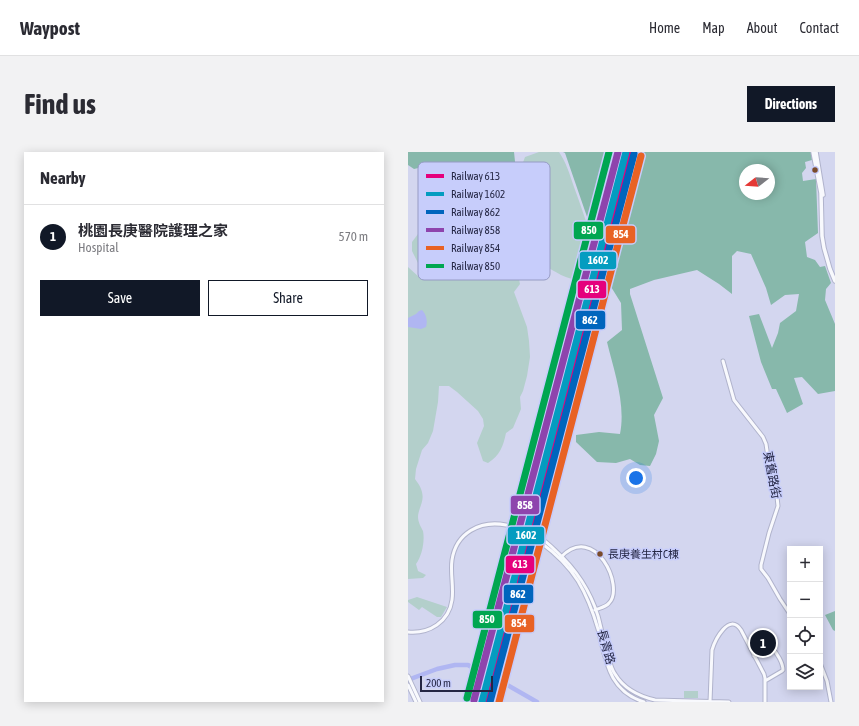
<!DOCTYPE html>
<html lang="en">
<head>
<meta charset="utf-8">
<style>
  body { margin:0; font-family:"Asap Condensed","Noto Sans TC",sans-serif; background:#f2f2f3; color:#2b2b33 }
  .controls { position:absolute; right:12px; bottom:12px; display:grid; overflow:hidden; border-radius:0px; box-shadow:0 2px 10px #0003 }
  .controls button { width:36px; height:36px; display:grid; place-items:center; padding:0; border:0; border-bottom:1px solid #e1e1e2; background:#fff; color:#2b2b33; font:20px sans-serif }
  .compass { position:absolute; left:331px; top:12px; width:36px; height:36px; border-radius:50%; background:#fff; box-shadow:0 2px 10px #0003; rotate:253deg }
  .scale { position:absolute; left:12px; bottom:10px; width:73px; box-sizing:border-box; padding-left:4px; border:2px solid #242644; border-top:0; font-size:11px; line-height:14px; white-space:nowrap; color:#242644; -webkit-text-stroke:3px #c7cdfb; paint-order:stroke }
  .you { position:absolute; left:228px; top:326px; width:14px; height:14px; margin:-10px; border:3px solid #fff; border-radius:50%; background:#1a73e8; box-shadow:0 0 0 6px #1a73e833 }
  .badge { display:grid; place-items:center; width:26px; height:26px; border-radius:50%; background:#111827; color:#fff; font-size:13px; font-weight:700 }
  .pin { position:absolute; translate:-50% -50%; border:2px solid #fff; box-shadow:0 1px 4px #0006 }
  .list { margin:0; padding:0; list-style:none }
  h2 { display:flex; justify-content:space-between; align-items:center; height:52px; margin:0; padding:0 16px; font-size:17px }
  h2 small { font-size:13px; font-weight:400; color:#7c7c81 }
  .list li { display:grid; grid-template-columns:26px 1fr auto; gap:12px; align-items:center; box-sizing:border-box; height:64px; padding:0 16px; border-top:1px solid #e1e1e2 }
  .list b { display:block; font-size:15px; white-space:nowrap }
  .list p { margin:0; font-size:13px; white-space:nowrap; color:#7c7c81 }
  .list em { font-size:13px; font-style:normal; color:#7c7c81 }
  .actions { display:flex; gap:8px; padding:12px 16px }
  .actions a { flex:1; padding:9px 0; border:1px solid #111827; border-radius:0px; text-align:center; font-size:14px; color:#111827 }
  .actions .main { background:#111827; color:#fff }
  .icon { flex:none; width:22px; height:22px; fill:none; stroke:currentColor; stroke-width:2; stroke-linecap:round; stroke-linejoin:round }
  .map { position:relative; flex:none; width:427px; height:550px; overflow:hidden; border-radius:0px }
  header { display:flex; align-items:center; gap:24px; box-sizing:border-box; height:56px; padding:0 20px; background:#fff; border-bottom:1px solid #e1e1e2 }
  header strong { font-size:19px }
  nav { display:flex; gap:22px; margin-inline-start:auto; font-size:14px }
  .intro { display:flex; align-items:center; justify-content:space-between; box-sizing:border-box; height:96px; padding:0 24px }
  h1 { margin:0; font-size:28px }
  .button { padding:10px 18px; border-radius:0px; background:#111827; color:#fff; font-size:14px; font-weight:700 }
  main { display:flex; gap:24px; padding:0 24px }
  aside { flex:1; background:#fff; border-radius:0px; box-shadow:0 2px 10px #0003 }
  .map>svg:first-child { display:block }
</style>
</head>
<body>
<header>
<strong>Waypost</strong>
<nav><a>Home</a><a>Map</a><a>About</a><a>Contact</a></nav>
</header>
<div class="intro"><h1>Find us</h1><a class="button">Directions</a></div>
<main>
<aside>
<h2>Nearby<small></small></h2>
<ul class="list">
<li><span class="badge">1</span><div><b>桃園長庚醫院護理之家</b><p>Hospital</p></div><em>570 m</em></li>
</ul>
<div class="actions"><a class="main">Save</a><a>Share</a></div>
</aside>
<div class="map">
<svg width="427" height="550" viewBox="0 0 427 550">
  <rect width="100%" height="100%" fill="#d3d6ef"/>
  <!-- green -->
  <path fill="#b3cfcb" d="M131 0H151C158 10 162 23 166 35 172 51 177 67 183 83V86L205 119 204 124 200 127 195 124C189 126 180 130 174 129 167 128 159 126 153 123 147 120 142 116 136 114 131 111 116 110 112 116 110 120 111 128 112 132L106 140 119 175 121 189 122 205 119 224 115 239 112 245 113 257 105 276 98 281C95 295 92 303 80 311L75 309 69 291 76 274 75 267 70 259 49 240 41 234H31L30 250 25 279 20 291 14 298 8 317 7 327C13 335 17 342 13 353 12 356 10 361 10 365 10 370 13 375 15 379 17 389 14 404 8 412L10 419 18 423 15 426 0 427V115L11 125 15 121 4 99V90L10 82 16 76 80 65 88 70 94 75C101 75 110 74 114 68 113 59 108 56 105 48 100 34 113 18 117 5Z
    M9 445 39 455 33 465H29L14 455 11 458 0 450V448Z
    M276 539H290V546H276Z"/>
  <!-- forest -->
  <path fill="#87b8ab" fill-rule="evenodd" d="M0 0H106L108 19 99 37H83L72 51 59 57 34 55 36 27 27 12 6 17 0 13Z
    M155 0H403L404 8 397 10 398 16 394 21 395 29 408 27 410 81 397 90 399 105 407 108 412 115 417 114 423 131 418 137 417 148 427 172V239L410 242 394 225 386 226 395 252 379 261 368 237H364L353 210 341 164 351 162 364 196 370 181 372 171 388 159 391 142 377 143 363 153 358 136 343 102 329 99 324 104V142L311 132 289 118 246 128 222 137V142L255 246 246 263 251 289 248 302 242 314 232 313 222 307 208 311 189 310 168 290V283L191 280 212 282C218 252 206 219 199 190L214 178 213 151 200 130 206 126V116L187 88 157 1ZM337 18H361V42H337Z
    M427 459V479L425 478 417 463Z"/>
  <!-- water -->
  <path fill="#b0b6f2" d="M14 158C18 162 20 169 18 175L13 177 0 175V166L8 162 11 159Z"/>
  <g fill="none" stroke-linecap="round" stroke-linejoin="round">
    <!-- river -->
    <path stroke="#b0b6f2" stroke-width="4.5" d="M0 528 29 517 47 513H60L70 519 89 527 129 550"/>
    <!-- minor casing -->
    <g stroke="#b0b3cc" stroke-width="5">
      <path id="minor" d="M315 209 326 248 355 285 358 292 364 332 369 345 370 354 361 381 353 413V417L360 426 372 447 382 462
        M114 379C119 383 126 386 132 390 147 401 160 413 170 429 179 444 185 460 190 477 198 508 200 539 236 550
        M153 405C187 370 217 435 201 451 198 455 192 456 187 458
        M0 480C21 482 41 470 44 448 46 435 42 421 44 408 48 381 72 368 98 373 103 374 107 376 112 378 117 379 122 380 127 382 135 387 142 393 148 399 168 417 182 438 190 464 193 475 195 486 198 497 201 505 202 515 207 522 216 537 230 544 247 548L321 550
        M346 504 358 497 364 496C369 501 375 511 375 518L374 519 357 529
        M412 511 419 529 423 550
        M0 524 12 550
        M0 533 8 550
        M302 550 304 498C307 488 321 460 333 478L356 522 357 526V550"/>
    </g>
    <!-- major casing -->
    <g stroke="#b0b3cc" stroke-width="5.5">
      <path id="major" d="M405 0 413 41 414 84 416 96 422 117 427 129
        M408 0 415 43"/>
    </g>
    <!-- minor -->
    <use href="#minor" stroke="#f8f9fd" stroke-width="3"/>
    <!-- major -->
    <use href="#major" stroke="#f8f9fd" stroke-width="3.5"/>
    <!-- rail-1 casing -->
    <g stroke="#c7cdfb" stroke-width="10">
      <path id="rail-1" d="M76 550 220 0"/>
    </g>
    <!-- rail-2 casing -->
    <g stroke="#c7cdfb" stroke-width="10">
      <path id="rail-2" d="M74 550 218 0"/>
    </g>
    <!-- rail-3 casing -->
    <g stroke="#c7cdfb" stroke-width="10">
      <path id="rail-3" d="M82 550 226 2"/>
    </g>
    <!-- rail-4 casing -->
    <g stroke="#c7cdfb" stroke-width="10">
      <path id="rail-4" d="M66 548 210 0"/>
    </g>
    <!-- rail-5 casing -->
    <g stroke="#c7cdfb" stroke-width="10">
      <path id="rail-5" d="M91 550 233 4"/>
    </g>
    <!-- rail-6 casing -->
    <g stroke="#c7cdfb" stroke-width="10">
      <path id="rail-6" d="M59 546 201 0"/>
    </g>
    <!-- rail-1 -->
    <use href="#rail-1" stroke="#e5007d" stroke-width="7"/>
    <!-- rail-2 -->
    <use href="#rail-2" stroke="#049cc0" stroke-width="7"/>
    <!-- rail-3 -->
    <use href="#rail-3" stroke="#0065bd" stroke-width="7"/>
    <!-- rail-4 -->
    <use href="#rail-4" stroke="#8e44ad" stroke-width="7"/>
    <!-- rail-5 -->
    <use href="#rail-5" stroke="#e86224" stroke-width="7"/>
    <!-- rail-6 -->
    <use href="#rail-6" stroke="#00a651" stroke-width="7"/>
  </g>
  <!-- markers -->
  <g fill="#7a4b2a" stroke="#c7cdfb" stroke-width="1.5">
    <circle cx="407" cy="18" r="3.5"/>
    <circle cx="192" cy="402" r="3.5"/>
  </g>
  <g text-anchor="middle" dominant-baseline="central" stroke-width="3" stroke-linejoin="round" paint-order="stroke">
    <!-- bus labels -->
    <g font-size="11" fill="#242644" stroke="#c7cdfb" text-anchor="start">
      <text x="200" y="402">長庚養生村C棟</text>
    </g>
    <!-- street labels -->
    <g font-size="12" fill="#242644" stroke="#c7cdfb">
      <text transform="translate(364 323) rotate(79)">東舊路街</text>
      <text transform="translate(198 495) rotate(74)">長青路</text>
    </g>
  </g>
  <!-- legend -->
  <rect x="10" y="10" width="132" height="118" rx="6" fill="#c7cdfb" stroke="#969bc4" stroke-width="1"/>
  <rect x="18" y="22" width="18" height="4" fill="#e5007d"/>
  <rect x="18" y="40" width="18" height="4" fill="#049cc0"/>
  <rect x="18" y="58" width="18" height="4" fill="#0065bd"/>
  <rect x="18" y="76" width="18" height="4" fill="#8e44ad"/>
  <rect x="18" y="94" width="18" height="4" fill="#e86224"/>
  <rect x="18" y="112" width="18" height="4" fill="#00a651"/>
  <g font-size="11" fill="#242644">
    <text x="43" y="28">Railway 613</text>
    <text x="43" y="46">Railway 1602</text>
    <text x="43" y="64">Railway 862</text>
    <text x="43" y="82">Railway 858</text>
    <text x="43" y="100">Railway 854</text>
    <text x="43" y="118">Railway 850</text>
  </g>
  <g stroke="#c7cdfb" stroke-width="1.5">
    <rect x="165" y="69" width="31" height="19" rx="4" fill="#00a651"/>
    <rect x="197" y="73" width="31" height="19" rx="4" fill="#e86224"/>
    <rect x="171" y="99" width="38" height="19" rx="4" fill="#049cc0"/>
    <rect x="169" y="128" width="30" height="19" rx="4" fill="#e5007d"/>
    <rect x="167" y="158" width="31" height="20" rx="4" fill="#0065bd"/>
    <rect x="102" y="343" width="30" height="20" rx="4" fill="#8e44ad"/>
    <rect x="99" y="374" width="38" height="19" rx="4" fill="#049cc0"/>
    <rect x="97" y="403" width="30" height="19" rx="4" fill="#e5007d"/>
    <rect x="95" y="432" width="31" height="20" rx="4" fill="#0065bd"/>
    <rect x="64" y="458" width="31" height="19" rx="4" fill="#00a651"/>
    <rect x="96" y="462" width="31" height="19" rx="4" fill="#e86224"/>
  </g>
  <g font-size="11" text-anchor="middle" font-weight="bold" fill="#fff">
    <text x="181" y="82">850</text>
    <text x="213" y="86">854</text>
    <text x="190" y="112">1602</text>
    <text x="184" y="141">613</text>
    <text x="182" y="172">862</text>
    <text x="117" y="357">858</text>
    <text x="118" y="387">1602</text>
    <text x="112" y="416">613</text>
    <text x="110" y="446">862</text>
    <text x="79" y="471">850</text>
    <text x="111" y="475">854</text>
  </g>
</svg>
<div class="controls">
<button>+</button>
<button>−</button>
<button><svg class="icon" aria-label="locate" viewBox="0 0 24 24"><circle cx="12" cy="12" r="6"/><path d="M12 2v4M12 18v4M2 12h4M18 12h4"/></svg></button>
<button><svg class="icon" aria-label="layers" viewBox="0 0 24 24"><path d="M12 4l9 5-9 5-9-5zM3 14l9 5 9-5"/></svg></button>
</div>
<svg class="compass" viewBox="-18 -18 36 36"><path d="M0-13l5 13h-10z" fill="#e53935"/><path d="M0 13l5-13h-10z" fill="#7c7c81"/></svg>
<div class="scale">200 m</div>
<div class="you"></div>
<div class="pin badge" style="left:355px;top:491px">1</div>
</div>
</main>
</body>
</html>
